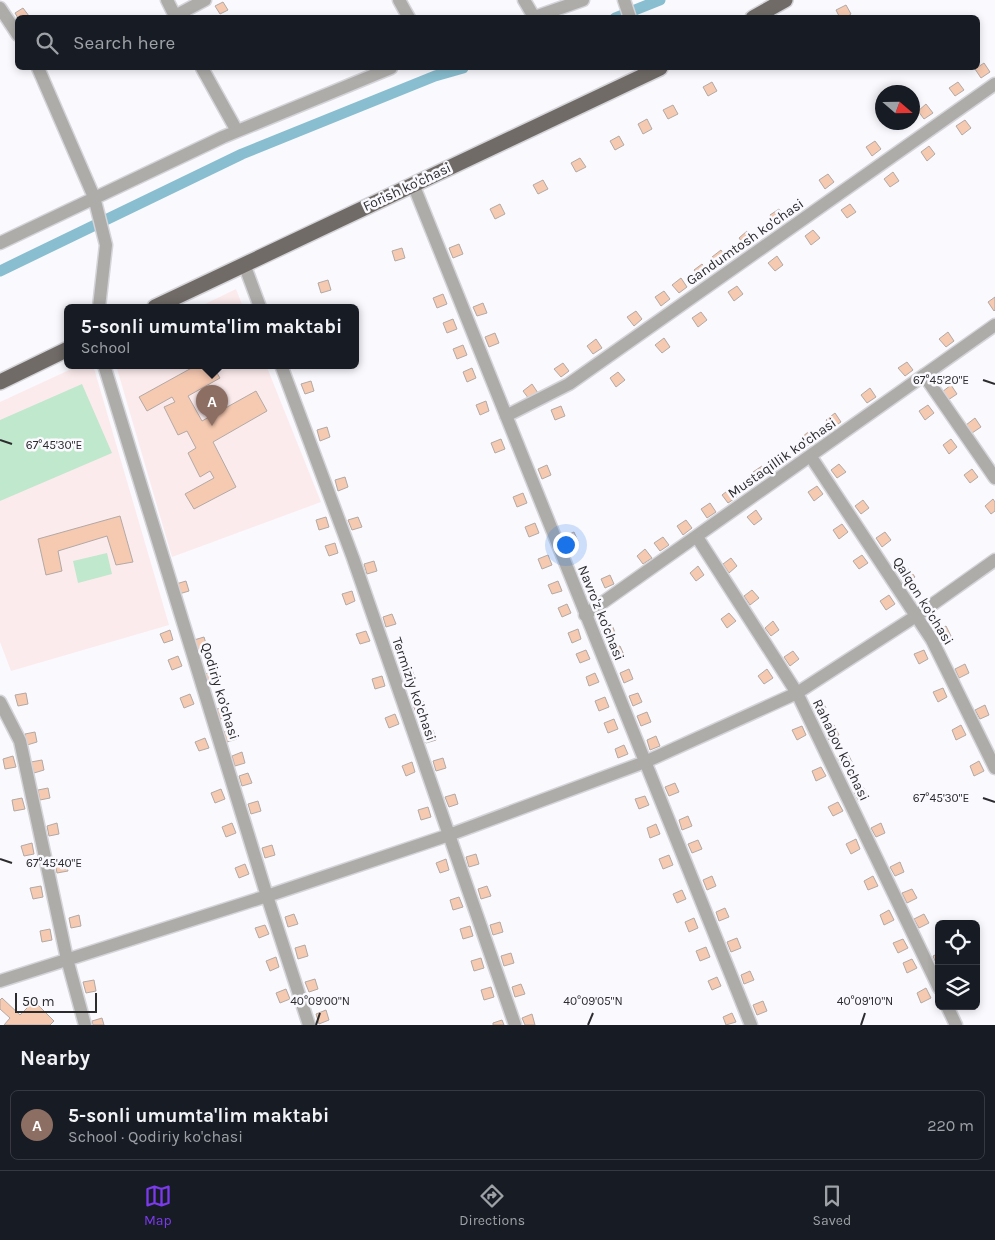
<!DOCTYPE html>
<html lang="en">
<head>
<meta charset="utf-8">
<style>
  body { margin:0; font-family:Karla,sans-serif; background:#242831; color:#f1f3f6 }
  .controls { position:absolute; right:15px; bottom:15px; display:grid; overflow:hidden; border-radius:8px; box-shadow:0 2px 8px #0003 }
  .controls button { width:45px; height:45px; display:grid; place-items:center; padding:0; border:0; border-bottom:1px solid #363941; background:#171b24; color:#f1f3f6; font:25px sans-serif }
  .compass { position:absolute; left:875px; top:85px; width:45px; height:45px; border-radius:50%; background:#171b24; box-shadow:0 2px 8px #0003; rotate:110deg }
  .scale { position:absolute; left:15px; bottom:12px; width:82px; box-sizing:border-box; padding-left:5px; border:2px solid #2c2c2f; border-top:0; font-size:14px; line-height:18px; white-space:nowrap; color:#2c2c2f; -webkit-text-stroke:4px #f9f9fe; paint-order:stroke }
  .you { position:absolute; left:565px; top:544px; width:18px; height:18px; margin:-12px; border:4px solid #fff; border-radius:50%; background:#1a73e8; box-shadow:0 0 0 8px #1a73e833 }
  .badge { display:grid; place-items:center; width:32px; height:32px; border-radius:50%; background:#7c3aed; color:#fff; font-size:16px; font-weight:700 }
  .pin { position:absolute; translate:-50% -41px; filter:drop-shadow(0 1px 2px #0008) }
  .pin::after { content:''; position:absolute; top:26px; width:18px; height:15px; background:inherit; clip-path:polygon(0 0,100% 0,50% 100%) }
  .popup { position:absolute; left:64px; top:304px; width:295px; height:65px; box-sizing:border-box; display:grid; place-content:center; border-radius:8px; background:#171b24; filter:drop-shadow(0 1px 4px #0005); font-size:16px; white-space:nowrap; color:#9ea1a6 }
  .popup b { font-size:19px; color:#f1f3f6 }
  .popup::after { content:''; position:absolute; left:50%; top:100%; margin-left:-10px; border:10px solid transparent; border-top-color:#171b24 }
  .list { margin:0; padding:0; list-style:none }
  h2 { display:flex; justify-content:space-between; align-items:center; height:65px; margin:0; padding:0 20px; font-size:21px }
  h2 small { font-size:16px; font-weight:400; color:#9ea1a6 }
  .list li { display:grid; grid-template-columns:32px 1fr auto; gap:15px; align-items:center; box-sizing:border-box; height:70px; margin:0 10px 10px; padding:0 10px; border:1px solid #363941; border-radius:8px }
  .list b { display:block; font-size:19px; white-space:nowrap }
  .list p { margin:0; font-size:16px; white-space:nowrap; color:#9ea1a6 }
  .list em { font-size:16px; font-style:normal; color:#9ea1a6 }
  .icon { flex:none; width:28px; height:28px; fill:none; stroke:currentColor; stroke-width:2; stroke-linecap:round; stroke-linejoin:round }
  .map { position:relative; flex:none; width:995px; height:1025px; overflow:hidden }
  .search { position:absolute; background:#171b24; box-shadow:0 2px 8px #0003; left:15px; right:15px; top:15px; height:55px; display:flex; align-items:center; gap:12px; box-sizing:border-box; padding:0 18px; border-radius:8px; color:#9ea1a6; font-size:19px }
  .sheet { height:145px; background:#171b24 }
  nav { display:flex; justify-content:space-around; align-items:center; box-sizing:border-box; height:70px; border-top:1px solid #363941; background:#171b24; font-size:14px; color:#9ea1a6 }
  nav a { display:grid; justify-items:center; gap:2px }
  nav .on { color:#7c3aed }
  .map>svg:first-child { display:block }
</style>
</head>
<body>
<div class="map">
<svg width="995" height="1025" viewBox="0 0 995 1025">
  <rect width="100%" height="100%" fill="#f9f9fe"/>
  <!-- education -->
  <path fill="#fcebed" d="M236 289 243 307H199Z
    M80 365H93L169 625 11 671 0 642V402Z
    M116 365H266L321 502 172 557Z"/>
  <!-- green -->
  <path fill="#c0e8cc" d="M82 384 112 453 0 501V420Z
    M107 553 112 574 78 583 73 561Z"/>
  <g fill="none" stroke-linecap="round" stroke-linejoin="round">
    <!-- canal -->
    <path stroke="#88becf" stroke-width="11" d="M615 18 660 0
      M0 271 242 154 435 76 463 68"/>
  </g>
  <!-- building -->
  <path fill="#f6c9b1" stroke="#b2a9a5" d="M223 2 228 10 220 14 215 6Z
    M846 5 851 14 845 18H840L836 10Z
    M23 8 29 16 18 18 15 13Z
    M984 63 990 72 981 78 975 69Z
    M712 82 717 91 708 96 703 87Z
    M958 82 964 90 955 96 949 88Z
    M926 104 933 113 924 119 918 111Z
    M673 105 678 114 668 119 663 110Z
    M647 119 652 129 643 134 638 124Z
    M965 120 971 128 962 135 956 126Z
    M619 136 624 145 615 150 610 141Z
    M875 141 881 149 872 156 866 147Z
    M929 146 935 154 927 161 921 152Z
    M580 158 586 167 576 172 571 163Z
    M893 172 899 181 890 187 884 179Z
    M828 174 834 182 825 189 819 180Z
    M543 180 548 189 538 194 533 185Z
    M500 204 505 214 495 219 490 209Z
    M850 204 856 212 847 218 841 210Z
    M779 209 785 217 776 224 770 215Z
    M813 230 820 238 811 245 805 236Z
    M747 231 754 240 745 246 739 238Z
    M459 244 463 254 453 258 449 248Z
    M402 248 405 258 395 261 392 251Z
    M721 250 727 259 718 265 712 257Z
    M777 256 783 265 775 271 768 263Z
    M702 264 708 272 700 278 694 270Z
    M681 278 687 287 679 293 672 285Z
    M328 280 331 290 321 293 318 283Z
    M737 286 743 294 734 301 728 292Z
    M664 291 670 299 661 306 655 297Z
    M443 294 447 304 437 308 433 298Z
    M995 297V310L994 311 988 302Z
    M483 303 487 313 477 316 473 307Z
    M636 311 642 319 634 326 627 317Z
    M701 312 707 320 698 327 692 318Z
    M453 319 457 329 447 333 443 323Z
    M948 332 954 341 946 347 939 339Z
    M495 333 499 343 489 347 485 337Z
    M664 338 670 347 662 353 655 345Z
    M596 339 602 348 593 354 587 346Z
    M463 345 467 355 457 359 453 349Z
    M907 362 913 370 905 376 898 368Z
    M563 363 569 371 561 377 554 369Z
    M197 365H212L220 378 188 396 202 421 256 391 267 411 213 442 236 487 194 509 185 494 214 478 210 471 200 477 188 453 196 448 187 431 178 435 164 407 175 402 172 397 147 411 139 397Z
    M472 368 476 378 467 382 463 372Z
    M618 372 625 380 616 387 610 378Z
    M311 381 314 391 305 394 301 384Z
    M532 384 538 393 529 399 523 391Z
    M951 385 957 394 948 400 942 392Z
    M870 388 876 397 867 403 861 395Z
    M486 401 489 411 480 415 476 405Z
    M928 405 934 413 925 420 919 411Z
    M561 406 565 416 555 420 551 410Z
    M835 413 841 422 832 428 826 420Z
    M975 418 981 427 972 433 966 425Z
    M327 427 330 437 320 441 317 430Z
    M808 432 814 441 806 447 800 439Z
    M501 439 505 449 495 453 491 443Z
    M951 439 957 447 949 454 943 445Z
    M839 464 846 472 837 478 831 470Z
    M547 465 551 475 542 479 538 469Z
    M762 466 768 474 759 481 753 472Z
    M972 469 978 477 970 483 964 475Z
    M345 477 348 487 338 491 335 480Z
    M817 486 823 494 814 501 808 492Z
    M731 488 737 497 728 503 722 495Z
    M523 493 527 503 517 507 513 497Z
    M993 499 995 502V511L991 514 985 506Z
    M863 500 869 508 861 514 855 506Z
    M710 503 716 512 707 518 701 509Z
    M756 510 762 519 754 525 747 517Z
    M120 516 133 562 116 565 107 536 58 551 62 571 46 575 38 539Z
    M326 517 329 527 319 530 316 520Z
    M358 517 362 527 352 530 348 520Z
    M686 520 692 528 683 535 677 526Z
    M535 523 539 533 529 537 525 527Z
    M842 524 848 532 839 539 833 530Z
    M574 532 578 541 569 545 565 536Z
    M885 532 891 540 882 547 876 538Z
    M663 537 669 545 660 551 654 543Z
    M335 543 338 553 329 556 325 546Z
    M645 549 652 558 643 564 637 556Z
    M548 555 552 565 542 569 538 559Z
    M862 555 868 563 859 569 853 561Z
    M731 558 737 566 729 573 723 564Z
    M374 561 377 571 367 574 364 564Z
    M698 566 704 575 696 581 690 573Z
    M909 569 915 577 906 583 900 575Z
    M610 575 614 584 605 588 601 579Z
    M186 581 189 591 179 594 176 584Z
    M558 581 562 591 552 594 548 585Z
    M752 590 759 598 750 605 744 596Z
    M352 591 355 601 346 605 342 594Z
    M889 595 895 604 886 610 880 601Z
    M567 604 571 613 562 617 558 608Z
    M729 613 736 621 727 628 721 619Z
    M392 614 396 624 386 627 383 617Z
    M773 621 779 630 771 636 765 628Z
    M612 625 616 635 606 639 602 629Z
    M946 626 951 636 941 641 937 631Z
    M578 629 581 639 572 643 568 633Z
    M170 630 173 640 164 643 160 634Z
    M366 631 370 641 360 644 356 634Z
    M204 637 207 647 198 650 194 640Z
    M620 646 624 655 614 659 610 649Z
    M586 650 590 659 580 663 576 654Z
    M924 650 928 659 919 664 914 654Z
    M793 651 799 659 790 666 784 657Z
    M178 656 182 666 172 670 168 660Z
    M965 664 969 673 959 678 955 669Z
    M410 665 414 675 404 678 400 668Z
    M629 669 633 679 624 683 620 673Z
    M767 669 773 678 764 684 758 676Z
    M215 671 218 681 208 685 205 674Z
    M595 673 599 682 589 686 586 677Z
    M382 676 385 686 375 689 372 679Z
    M943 688 947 697 938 702 933 692Z
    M26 693 28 704 18 706 15 695Z
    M638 693 642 702 633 706 629 696Z
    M190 694 194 704 184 708 180 698Z
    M605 697 609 707 599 711 595 701Z
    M821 699 826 708 816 713 812 704Z
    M423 701 426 712 417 715 413 705Z
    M985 705 989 715 980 719 975 710Z
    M227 706 230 716 220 719 217 709Z
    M647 712 651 722 641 726 637 716Z
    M395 714 399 724 389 728 385 718Z
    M614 719 618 729 608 733 604 723Z
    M834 725 839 735 829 740 824 730Z
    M961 725 966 735 956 740 952 730Z
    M802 726 806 735 797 740 792 730Z
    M234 728 237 739 227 742 224 732Z
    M433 730 436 740 426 743 423 733Z
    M35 732 37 742 27 745 25 734Z
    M656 736 660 746 650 750 647 740Z
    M205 738 209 748 199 751 195 742Z
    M624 745 628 754 618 758 615 749Z
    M242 752 245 763 235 766 232 756Z
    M847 752 852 762 842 767 837 757Z
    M13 756 16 767 5 769 3 759Z
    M443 758 446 768 436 771 433 761Z
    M42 760 44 770 34 773 31 762Z
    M979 761 984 771 974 776 970 766Z
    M412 762 415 772 406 776 402 766Z
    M821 767 826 776 816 781 812 771Z
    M248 773 252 783 242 786 239 776Z
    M675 783 679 792 669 796 665 787Z
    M48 788 50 798 40 800 38 790Z
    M864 788 868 797 859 802 854 792Z
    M221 789 225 799 215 803 211 793Z
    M455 794 458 804 449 807 445 797Z
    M645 796 649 805 639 809 635 799Z
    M22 798 25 809 14 811 12 800Z
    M258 801 261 811 251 814 248 804Z
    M838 802 843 811 833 816 828 807Z
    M428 807 431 817 421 820 418 810Z
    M688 816 692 826 682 830 679 820Z
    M57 823 59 834 49 836 47 826Z
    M232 823 236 833 226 837 222 827Z
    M881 823 885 833 876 837 871 828Z
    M656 824 660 834 650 838 647 828Z
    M856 839 860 849 851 854 846 844Z
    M698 840 702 849 692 853 688 844Z
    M32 843 34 854 24 856 21 846Z
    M272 845 275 855 265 858 262 848Z
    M476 854 479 864 469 867 466 857Z
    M669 855 673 865 663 869 659 859Z
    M446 859 449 870 440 873 436 863Z
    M65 860 68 871 57 873 55 862Z
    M900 862 904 872 895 876 890 867Z
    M245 864 249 874 239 878 235 868Z
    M712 876 716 886 707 890 703 880Z
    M873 876 878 886 868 890 864 881Z
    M41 886 43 897 33 899 30 888Z
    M487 886 491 896 481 899 478 889Z
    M912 889 917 898 907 903 902 893Z
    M682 890 686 899 677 903 673 894Z
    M459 897 463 907 453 910 450 900Z
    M725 908 729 917 719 921 716 912Z
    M889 910 894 920 884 925 880 915Z
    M294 914 298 924 288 927 285 917Z
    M924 914 929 923 919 928 914 919Z
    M79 915 81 926 71 928 69 918Z
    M694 918 698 928 689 932 685 922Z
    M500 922 503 932 493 935 490 925Z
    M265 925 269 934 259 938 255 928Z
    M470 926 473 936 463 939 460 929Z
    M50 929 52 940 42 942 40 931Z
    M737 938 741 948 731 952 727 942Z
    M903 939 908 948 898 953 893 943Z
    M305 945 308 956 298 959 295 948Z
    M706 947 710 957 700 961 696 951Z
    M511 953 514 963 504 966 501 956Z
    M939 953V965L937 966 933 956Z
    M276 957 279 967 270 971 266 961Z
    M481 958 484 968 474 971 471 961Z
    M912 959 917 968 907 973 903 963Z
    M750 971 754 980 744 984 741 975Z
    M717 977 721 986 712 990 708 981Z
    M315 979 318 989 309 992 305 982Z
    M94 980 96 991 86 993 83 982Z
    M521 984 525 994 515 997 512 987Z
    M491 987 494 997 484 1000 481 990Z
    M926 988 931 998 921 1003 917 993Z
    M286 989 290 999 280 1003 276 993Z
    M2 998 20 1015 34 1001 54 1021 50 1025H4L10 1018 0 1009V1000Z
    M763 1001 767 1011 757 1015 753 1005Z
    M326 1010 329 1020 319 1024 316 1014Z
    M732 1013 736 1022 726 1025 723 1017Z
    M532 1014 535 1025H525L522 1018Z
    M102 1018 104 1025H93L92 1021Z
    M502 1020 504 1025H493V1023Z"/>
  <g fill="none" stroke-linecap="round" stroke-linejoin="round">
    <!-- minor casing -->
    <g stroke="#d4d4d9" stroke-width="15">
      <path id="minor" d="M167 0 176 18
        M399 0 409 18
        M524 0 534 17
        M624 0 630 18
        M0 8 18 35
        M175 16 205 0
        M532 18 583 0
        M38 68 94 197 106 245 99 307
        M202 68 237 131
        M413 184 751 1025
        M0 243 223 137 391 68
        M244 264 260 307
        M104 365 267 896 309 1025
        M281 365 353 558 515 1025
        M924 375 995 478
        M506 416 569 384 995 84
        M811 457 932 640 995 768
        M697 537 797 693 939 988
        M585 615 995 325
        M0 702 20 741 67 959 85 1025
        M0 981 267 896 449 835 645 762 797 693 916 616 995 560
        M947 1006 956 1025"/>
    </g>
    <!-- major casing -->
    <g stroke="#d4d4d9" stroke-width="18">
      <path id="major" d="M753 18 785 0
        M155 307 660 68
        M0 382 68 349"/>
    </g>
    <!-- minor -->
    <use href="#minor" stroke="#aeaca9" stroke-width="12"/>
    <!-- major -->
    <use href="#major" stroke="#706b67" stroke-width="15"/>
  </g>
  <!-- ticks -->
  <path fill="none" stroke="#2c2c2f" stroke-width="2" d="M983 380 995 384M0 440 12 444M983 798 995 802M0 859 12 863M316 1025 320 1013M588 1025 593 1013M861 1025 865 1013"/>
  <g text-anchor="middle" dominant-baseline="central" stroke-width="5" stroke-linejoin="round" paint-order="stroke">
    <!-- street labels -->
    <g font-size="14" fill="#2c2c2f" stroke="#f9f9fe">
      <text transform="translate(407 187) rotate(-25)">Forish ko'chasi</text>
      <text transform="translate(745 242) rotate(-35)">Gandumtosh ko'chasi</text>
      <text transform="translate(782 458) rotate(-35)">Mustaqillik ko'chasi</text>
      <text transform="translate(923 601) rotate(58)">Qalqon ko'chasi</text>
      <text transform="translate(601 613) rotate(68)">Navro'z ko'chasi</text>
      <text transform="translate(414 689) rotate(71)">Termiziy ko'chasi</text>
      <text transform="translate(220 691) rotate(73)">Qodiriy ko'chasi</text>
      <text transform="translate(841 750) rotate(64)">Rahabov ko'chasi</text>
    </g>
  </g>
  <g font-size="12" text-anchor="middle" fill="#2c2c2f" stroke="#f9f9fe" stroke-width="5" stroke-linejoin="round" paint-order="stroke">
    <text x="941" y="384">67°45'20"E</text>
    <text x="54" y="449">67°45'30"E</text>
    <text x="941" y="802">67°45'30"E</text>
    <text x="54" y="867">67°45'40"E</text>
    <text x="320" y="1005">40°09'00"N</text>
    <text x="593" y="1005">40°09'05"N</text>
    <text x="865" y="1005">40°09'10"N</text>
  </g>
</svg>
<div class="controls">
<button><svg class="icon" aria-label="locate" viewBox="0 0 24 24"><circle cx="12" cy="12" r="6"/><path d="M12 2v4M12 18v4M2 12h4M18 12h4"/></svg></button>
<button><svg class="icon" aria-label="layers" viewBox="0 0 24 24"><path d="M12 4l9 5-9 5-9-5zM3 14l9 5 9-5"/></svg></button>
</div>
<svg class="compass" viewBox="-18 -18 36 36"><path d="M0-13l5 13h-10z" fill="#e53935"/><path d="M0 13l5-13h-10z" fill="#9ea1a6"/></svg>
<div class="scale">50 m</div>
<div class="you"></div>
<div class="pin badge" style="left:212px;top:426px;background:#8d6e63">A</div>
<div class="popup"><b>5-sonli umumta'lim maktabi</b>School</div>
<div class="search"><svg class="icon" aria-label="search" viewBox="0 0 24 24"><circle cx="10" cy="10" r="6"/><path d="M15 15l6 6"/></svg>Search here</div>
</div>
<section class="sheet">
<h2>Nearby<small></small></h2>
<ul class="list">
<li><span class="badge" style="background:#8d6e63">A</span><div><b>5-sonli umumta'lim maktabi</b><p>School · Qodiriy ko'chasi</p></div><em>220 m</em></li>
</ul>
</section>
<nav>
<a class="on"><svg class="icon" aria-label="map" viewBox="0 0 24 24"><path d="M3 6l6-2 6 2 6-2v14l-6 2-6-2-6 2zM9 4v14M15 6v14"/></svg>Map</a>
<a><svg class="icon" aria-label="directions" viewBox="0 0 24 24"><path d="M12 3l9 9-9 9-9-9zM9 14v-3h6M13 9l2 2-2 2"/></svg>Directions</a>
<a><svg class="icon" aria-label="saved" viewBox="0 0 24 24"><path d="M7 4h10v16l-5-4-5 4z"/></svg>Saved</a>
</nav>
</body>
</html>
